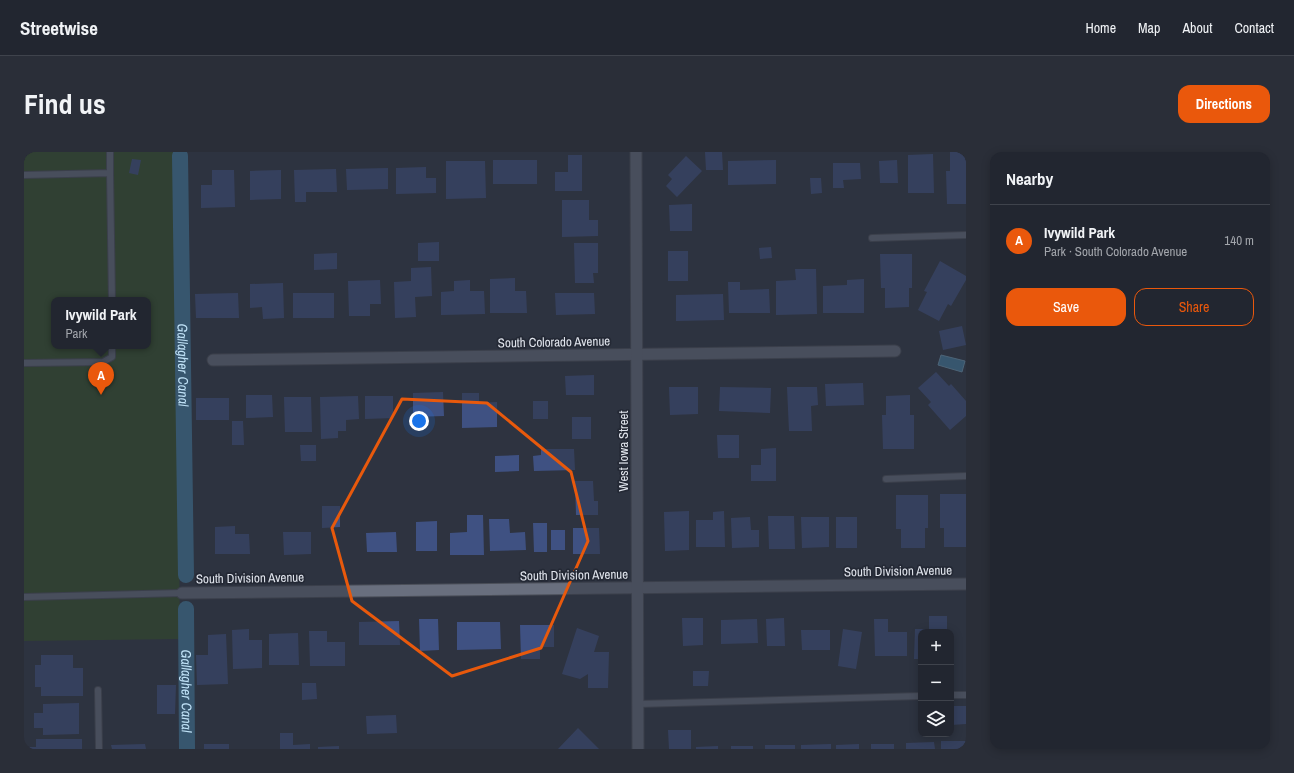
<!DOCTYPE html>
<html lang="en">
<head>
<meta charset="utf-8">
<style>
  body { margin:0; font-family:"Archivo Narrow",sans-serif; background:#2a2e38; color:#f1f3f6 }
  .controls { position:absolute; right:12px; bottom:12px; display:grid; overflow:hidden; border-radius:8px; box-shadow:0 2px 10px #0003 }
  .controls button { width:36px; height:36px; display:grid; place-items:center; padding:0; border:0; border-bottom:1px solid #3f434c; background:#222630; color:#f1f3f6; font:20px sans-serif }
  .you { position:absolute; left:395px; top:269px; width:14px; height:14px; margin:-10px; border:3px solid #fff; border-radius:50%; background:#1a73e8; box-shadow:0 0 0 6px #1a73e833 }
  .badge { display:grid; place-items:center; width:26px; height:26px; border-radius:50%; background:#ea580c; color:#fff; font-size:13px; font-weight:700 }
  .pin { position:absolute; translate:-50% -33px; filter:drop-shadow(0 1px 2px #0008) }
  .pin::after { content:''; position:absolute; top:21px; width:14px; height:12px; background:inherit; clip-path:polygon(0 0,100% 0,50% 100%) }
  .popup { position:absolute; left:27px; top:145px; width:100px; height:52px; box-sizing:border-box; display:grid; place-content:center; border-radius:8px; background:#222630; filter:drop-shadow(0 1px 3px #0005); font-size:13px; white-space:nowrap; color:#a2a5ab }
  .popup b { font-size:15px; color:#f1f3f6 }
  .popup::after { content:''; position:absolute; left:50%; top:100%; margin-left:-8px; border:8px solid transparent; border-top-color:#222630 }
  .list { margin:0; padding:0; list-style:none }
  h2 { display:flex; justify-content:space-between; align-items:center; height:52px; margin:0; padding:0 16px; font-size:17px }
  h2 small { font-size:13px; font-weight:400; color:#a2a5ab }
  .list li { display:grid; grid-template-columns:26px 1fr auto; gap:12px; align-items:center; box-sizing:border-box; height:72px; padding:0 16px; border-top:1px solid #3f434c }
  .list b { display:block; font-size:15px; white-space:nowrap }
  .list p { margin:0; font-size:13px; white-space:nowrap; color:#a2a5ab }
  .list em { font-size:13px; font-style:normal; color:#a2a5ab }
  .actions { display:flex; gap:8px; padding:12px 16px }
  .actions a { flex:1; padding:9px 0; border:1px solid #ea580c; border-radius:12px; text-align:center; font-size:14px; color:#ea580c }
  .actions .main { background:#ea580c; color:#fff }
  .icon { flex:none; width:22px; height:22px; fill:none; stroke:currentColor; stroke-width:2; stroke-linecap:round; stroke-linejoin:round }
  .map { position:relative; flex:none; width:942px; height:597px; overflow:hidden; border-radius:12px }
  header { display:flex; align-items:center; gap:24px; box-sizing:border-box; height:56px; padding:0 20px; background:#222630; border-bottom:1px solid #3f434c }
  header strong { font-size:19px }
  nav { display:flex; gap:22px; margin-inline-start:auto; font-size:14px }
  .intro { display:flex; align-items:center; justify-content:space-between; box-sizing:border-box; height:96px; padding:0 24px }
  h1 { margin:0; font-size:28px }
  .button { padding:10px 18px; border-radius:12px; background:#ea580c; color:#fff; font-size:14px; font-weight:700 }
  main { display:flex; gap:24px; padding:0 24px }
  aside { flex:1; background:#222630; border-radius:12px; box-shadow:0 2px 10px #0003 }
  .map>svg:first-child { display:block }
</style>
</head>
<body>
<header>
<strong>Streetwise</strong>
<nav><a>Home</a><a>Map</a><a>About</a><a>Contact</a></nav>
</header>
<div class="intro"><h1>Find us</h1><a class="button">Directions</a></div>
<main>
<div class="map">
<svg width="942" height="597" viewBox="0 0 942 597">
  <rect width="100%" height="100%" fill="#2e3340"/>
  <!-- green -->
  <path fill="#345024" fill-rule="evenodd" d="M0 0H151L156 487 0 489ZM30 148H124V194H30Z"/>
  <!-- water -->
  <path fill="#4382a6" stroke="#729fbb" d="M917 203 941 209 938 220 914 213Z"/>
  <g fill="none" stroke-linecap="round" stroke-linejoin="round">
    <!-- canal -->
    <g stroke="#4382a6" stroke-width="16">
      <path id="s1" d="M156 4 162 423"/>
      <path id="s2" d="M162 457 163 597"/>
    </g>
  </g>
  <!-- building -->
  <path fill="#3f5182" d="M681 0H698L699 18H682Z
    M926 0H942V52H923L922 19H926Z
    M909 2 910 41H884V3Z
    M544 3H558V39H531V20H544Z
    M662 4 678 19 653 45 642 34 648 27 644 23Z
    M108 7 117 8 114 23 105 21Z
    M469 8H513V32H469Z
    M752 8V32L704 33V9Z
    M873 8 874 31H856L855 9Z
    M422 9H461L462 46 422 47Z
    M809 11H836L837 27 819 28 820 36H809Z
    M402 15V26H412V41L372 42V16Z
    M364 16V37L323 38 322 17Z
    M312 17 313 40H282V50H271L270 18Z
    M188 18H210L211 55 177 56V33H188Z
    M257 18V47L226 48V19Z
    M786 26H797L798 41 787 42Z
    M538 48H565V68H574V84L538 85Z
    M668 52V79H646L645 53Z
    M415 90V109H394V91Z
    M550 91H574V121H569L570 131H551Z
    M747 95 748 106 736 107 735 96Z
    M644 99H664V129H644Z
    M313 101V117L290 118V102Z
    M856 102H888V136H885V155L861 156V136H857Z
    M916 109 942 124V128L927 154 924 152 915 169 894 158 903 140 900 139Z
    M407 115 408 144 391 145 392 165 371 166 370 130 387 129V116Z
    M771 117H792L793 162 752 163V129L772 128Z
    M491 126V139H502L503 161H466V127Z
    M840 127V161H799V134L823 133V128Z
    M356 128 357 152H346V164H325L324 129Z
    M446 128V139H460L461 162 417 163V140L430 139V129Z
    M704 130H716V138L745 137 746 161H705Z
    M259 131 260 166 239 167 238 155 226 156V132Z
    M214 141 215 166H172L171 142Z
    M269 141H310V166H269Z
    M531 141H570L571 162 532 163Z
    M699 142 700 168 652 169V143Z
    M938 174 942 193 919 198 915 179Z
    M912 220 925 234 927 232 942 249V264L926 278 904 253 907 250 894 236Z
    M570 223V243H542L541 224Z
    M839 231 840 253 802 254 801 232Z
    M645 235H674V262L646 263Z
    M696 235 747 236 746 261 695 259Z
    M763 235H793L794 253 787 254 788 279H765Z
    M419 240 420 264 389 265V241Z
    M438 241H455V251L473 250V275L438 276Z
    M222 243H248L249 265 222 266Z
    M886 243V263H890V297H859L858 263H862V244Z
    M334 244 335 267 322 268V279H314V286L297 287 296 245Z
    M341 244H369V266L341 267Z
    M260 245H287L288 280H261Z
    M172 246H205V268H172Z
    M509 249H524V267H509Z
    M548 265H567V287H548Z
    M208 269H219L220 293H208Z
    M693 283H715V306H694Z
    M276 293H292V309H277Z
    M752 296V329H727V313H737V297Z
    M517 297H550L551 318 510 319 509 304 517 303Z
    M495 303V319L471 320V304Z
    M551 329H569L570 349H574V363H552Z
    M916 342H942V395H920V376H916Z
    M872 343H904V376H901V396H877V377H872Z
    M298 354H316V375L298 376Z
    M665 359V398L641 399 640 360Z
    M700 359 701 395H672V368H689V360Z
    M443 363H459L460 403H426V381L443 380Z
    M744 364H770L771 397H745Z
    M726 365 727 378H735V395L708 396 707 366Z
    M777 365H805V395L778 396Z
    M812 365H833V396H812Z
    M465 367H485L486 381 501 380 502 398 466 399Z
    M413 369V399H392V370Z
    M509 371H523V400H510Z
    M211 374V382H225L226 402H191V375Z
    M549 376H575L576 402H549Z
    M527 378H541V398H527Z
    M259 380H287V402L260 403Z
    M372 380 373 400H343L342 381Z
    M905 464H923V480H897V507H890L891 477H905Z
    M658 466H679V493L659 494Z
    M760 466 761 494H743L742 467Z
    M395 467H414L415 498 396 499Z
    M733 467 734 491 697 492V468Z
    M850 467H864V480H883V504H851Z
    M375 469 376 493H335V470Z
    M433 470H476L477 497 433 498Z
    M496 473H530V495H516V507H497Z
    M553 476 575 484 570 500H585L584 536H564V522L556 527 538 522Z
    M225 477V488H238V516L209 517 208 478Z
    M819 477 838 480 832 517 814 514Z
    M777 478H806V498H778Z
    M285 479H303V490H321V514H286Z
    M274 481 275 513H245V482Z
    M202 482 204 532 173 533 172 503H184V483Z
    M17 503H49V516H59V544H17V535H11V513H17Z
    M669 519H685L684 534H669Z
    M278 531H292L293 547 278 548Z
    M133 533H152L151 562H133Z
    M55 551V582L19 583V576H10V561H19V552Z
    M927 554H942V572L927 573Z
    M372 563 373 581 343 582 342 564Z
    M554 576 575 597H534Z
    M644 578H667V597H645Z
    M256 581H269V593L286 592V597H256Z
    M12 587H58V597H0V595H12Z
    M917 589H942V597H917Z
    M910 590 911 597H882V591Z
    M121 592 122 597H88L87 593Z
    M180 592H205V597H180Z
    M807 592V597H777V593Z
    M835 592V597H812V593Z
    M847 592H870V597H847Z
    M741 593H771V597H741Z
    M315 594V597H294V595Z
    M694 594V597H672V595Z
    M707 594H729V597H707Z"/>
  <g fill="none" stroke-linecap="round" stroke-linejoin="round">
    <!-- service casing -->
    <g stroke="#4b4f59" stroke-width="8">
      <path id="service" d="M86 0V21
        M0 23 86 21 88 148
        M848 86 942 83
        M0 211 79 210 88 205V194
        M862 327 942 324
        M0 445 158 441
        M74 538 75 597
        M927 543H942
        M614 552 897 544"/>
    </g>
    <!-- minor casing -->
    <g stroke="#4b4f59" stroke-width="13">
      <path id="minor" d="M189 208 871 199
        M158 441 942 432"/>
    </g>
    <!-- tertiary casing -->
    <g stroke="#4b4f59" stroke-width="13">
      <path id="tertiary" d="M612 0 614 597"/>
    </g>
    <!-- service -->
    <use href="#service" stroke="#696f7e" stroke-width="6"/>
    <!-- minor -->
    <use href="#minor" stroke="#696f7e" stroke-width="11"/>
    <!-- tertiary -->
    <use href="#tertiary" stroke="#696f7e" stroke-width="11"/>
  </g>
  <!-- marked area -->
  <path d="M0 0H942V597H0ZM378 247 463 251 547 320 564 389 517 496 428 524 328 449 308 376Z" fill="#2e3340" fill-opacity=".55" fill-rule="evenodd"/>
  <path fill="none" stroke="#e8590c" stroke-width="3" stroke-linejoin="round" d="M378 247 463 251 547 320 564 389 517 496 428 524 328 449 308 376Z"/>
  <g text-anchor="middle" dominant-baseline="central" stroke-width="3.5" stroke-linejoin="round" paint-order="stroke">
    <!-- street labels -->
    <g font-size="13" fill="#e0e4ec" stroke="#242935">
      <text transform="translate(530 190) rotate(-1)">South Colorado Avenue</text>
      <text transform="translate(599 299) rotate(-90)">West Iowa Street</text>
      <text transform="translate(874 419) rotate(-1)">South Division Avenue</text>
      <text transform="translate(550 423) rotate(-1)">South Division Avenue</text>
      <text transform="translate(226 426) rotate(-1)">South Division Avenue</text>
    </g>
    <!-- water labels -->
    <g font-size="14" font-style="italic" fill="#bfe1f6" stroke="#242935">
      <text stroke="none"><textPath href="#s1" startOffset="209">Gallagher Canal</textPath></text>
      <text stroke="none"><textPath href="#s2" startOffset="82">Gallagher Canal</textPath></text>
    </g>
  </g>
</svg>
<div class="controls">
<button>+</button>
<button>−</button>
<button><svg class="icon" aria-label="layers" viewBox="0 0 24 24"><path d="M12 4l9 5-9 5-9-5zM3 14l9 5 9-5"/></svg></button>
</div>
<div class="you"></div>
<div class="pin badge" style="left:77px;top:243px">A</div>
<div class="popup"><b>Ivywild Park</b>Park</div>
</div>
<aside>
<h2>Nearby<small></small></h2>
<ul class="list">
<li><span class="badge">A</span><div><b>Ivywild Park</b><p>Park · South Colorado Avenue</p></div><em>140 m</em></li>
</ul>
<div class="actions"><a class="main">Save</a><a>Share</a></div>
</aside>
</main>
</body>
</html>
